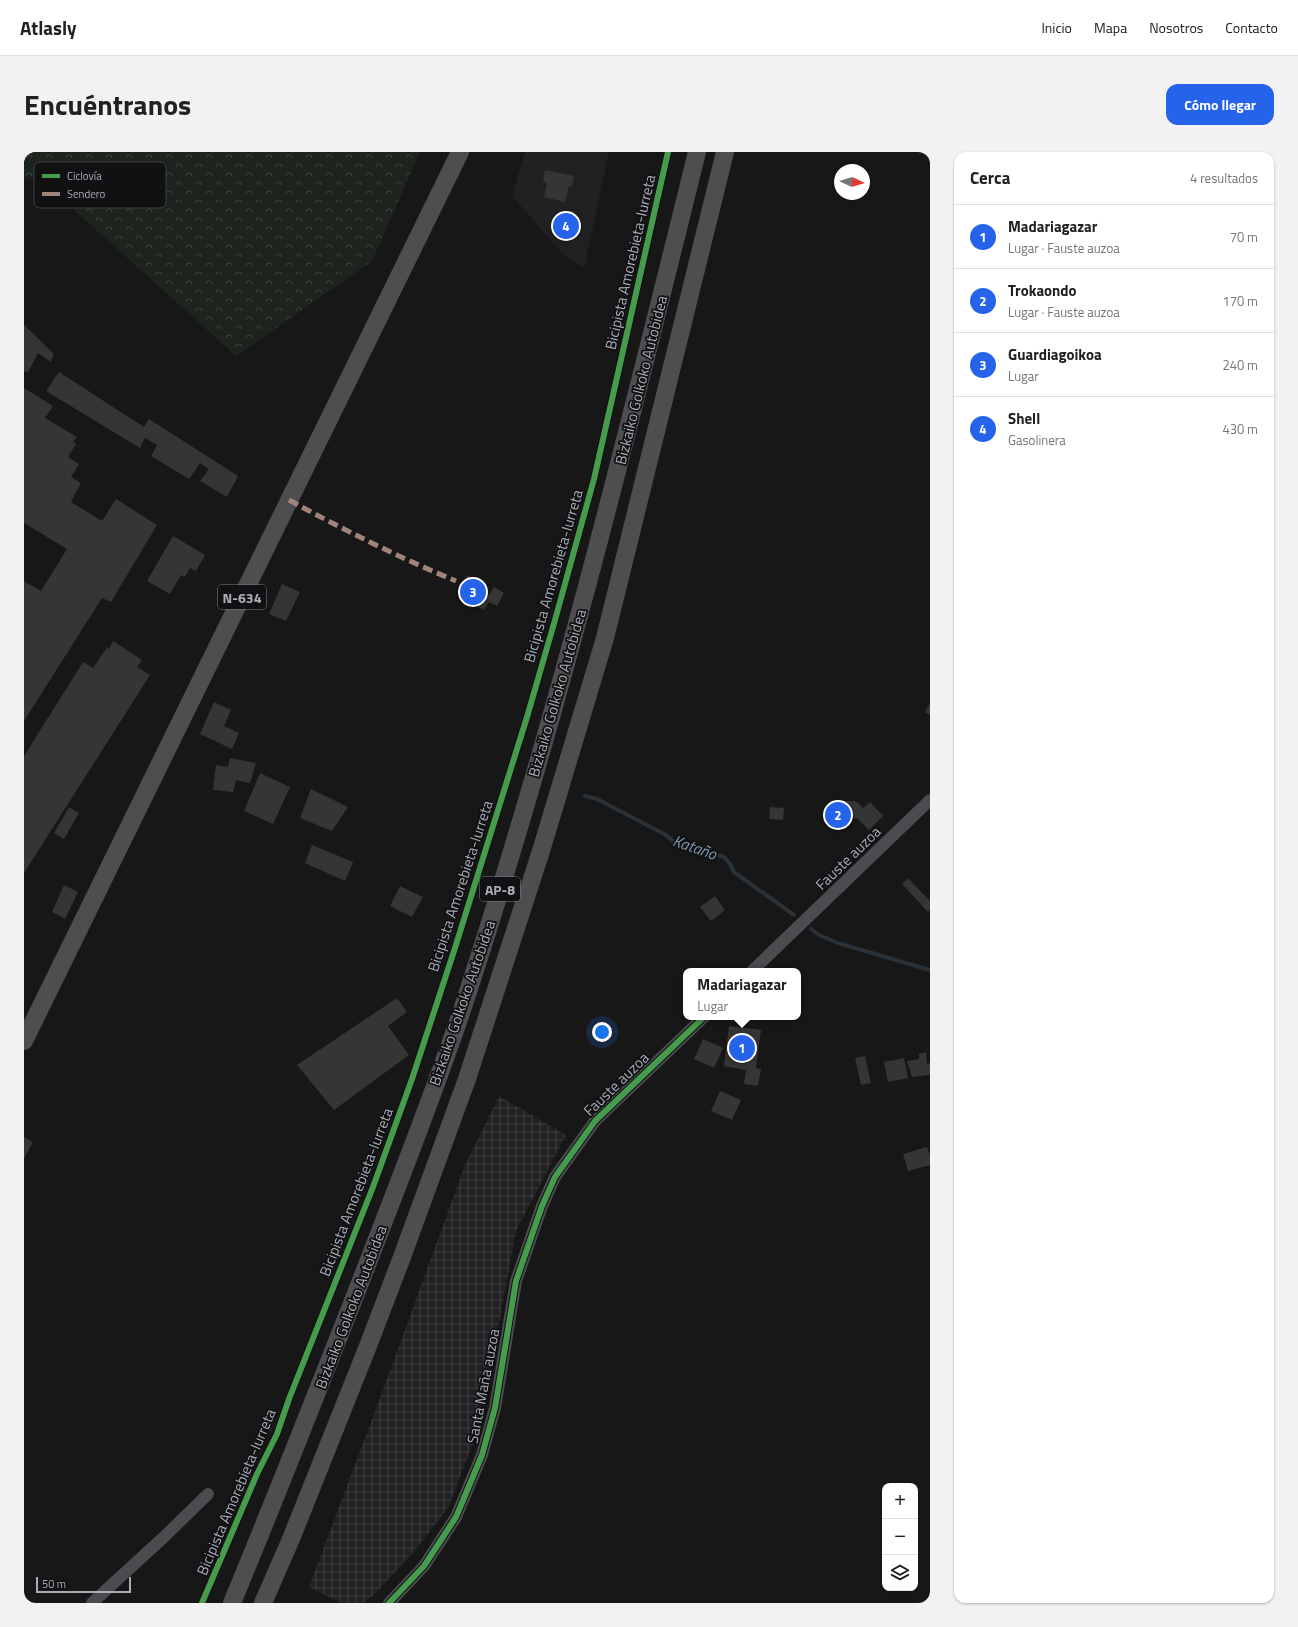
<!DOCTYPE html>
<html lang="es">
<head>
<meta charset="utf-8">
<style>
  body { margin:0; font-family:"Titillium Web",sans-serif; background:#f2f2f2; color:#202124 }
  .controls { position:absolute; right:12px; bottom:12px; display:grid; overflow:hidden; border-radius:8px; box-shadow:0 1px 3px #0004 }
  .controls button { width:36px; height:36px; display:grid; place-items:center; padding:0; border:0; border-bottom:1px solid #e0e0e0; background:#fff; color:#202124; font:20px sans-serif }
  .compass { position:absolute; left:810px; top:12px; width:36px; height:36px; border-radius:50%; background:#fff; box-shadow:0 1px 3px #0004; rotate:94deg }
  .scale { position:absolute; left:12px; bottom:10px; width:95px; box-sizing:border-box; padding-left:4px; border:2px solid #a8adb8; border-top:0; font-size:11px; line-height:14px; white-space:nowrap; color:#a8adb8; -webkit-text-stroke:3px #111113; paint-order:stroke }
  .you { position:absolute; left:578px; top:880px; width:14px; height:14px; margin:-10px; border:3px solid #fff; border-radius:50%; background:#1a73e8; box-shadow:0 0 0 6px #1a73e833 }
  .badge { display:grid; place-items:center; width:26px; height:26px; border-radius:50%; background:#2563eb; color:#fff; font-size:13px; font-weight:700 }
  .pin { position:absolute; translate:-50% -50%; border:2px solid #fff; box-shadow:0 1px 4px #0006 }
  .popup { position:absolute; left:659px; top:816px; width:118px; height:52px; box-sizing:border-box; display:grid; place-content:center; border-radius:8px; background:#fff; filter:drop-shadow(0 1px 3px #0005); font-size:13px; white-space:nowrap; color:#757577 }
  .popup b { font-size:15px; color:#202124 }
  .popup::after { content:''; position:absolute; left:50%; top:100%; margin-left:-8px; border:8px solid transparent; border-top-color:#fff }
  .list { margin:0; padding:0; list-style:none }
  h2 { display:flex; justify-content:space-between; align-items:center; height:52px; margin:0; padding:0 16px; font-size:17px }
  h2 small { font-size:13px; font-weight:400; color:#757577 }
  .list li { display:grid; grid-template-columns:26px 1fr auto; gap:12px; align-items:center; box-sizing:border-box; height:64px; padding:0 16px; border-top:1px solid #e0e0e0 }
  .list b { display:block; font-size:15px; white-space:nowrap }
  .list p { margin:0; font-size:13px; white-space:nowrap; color:#757577 }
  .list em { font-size:13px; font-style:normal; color:#757577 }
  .icon { flex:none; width:22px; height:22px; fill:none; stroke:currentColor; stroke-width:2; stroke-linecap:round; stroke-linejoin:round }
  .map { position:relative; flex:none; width:906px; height:1451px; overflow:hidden; border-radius:12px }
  header { display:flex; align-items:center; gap:24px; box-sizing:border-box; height:56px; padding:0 20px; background:#fff; border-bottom:1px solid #e0e0e0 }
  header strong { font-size:19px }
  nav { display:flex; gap:22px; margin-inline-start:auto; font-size:14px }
  .intro { display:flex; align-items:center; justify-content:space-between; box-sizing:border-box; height:96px; padding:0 24px }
  h1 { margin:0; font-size:28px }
  .button { padding:10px 18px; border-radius:12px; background:#2563eb; color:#fff; font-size:14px; font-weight:700 }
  main { display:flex; gap:24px; padding:0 24px }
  aside { flex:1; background:#fff; border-radius:12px; box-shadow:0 1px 3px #0004 }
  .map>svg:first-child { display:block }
</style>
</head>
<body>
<header>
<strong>Atlasly</strong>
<nav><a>Inicio</a><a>Mapa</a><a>Nosotros</a><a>Contacto</a></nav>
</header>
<div class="intro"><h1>Encuéntranos</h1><a class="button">Cómo llegar</a></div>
<main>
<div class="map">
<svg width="906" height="1451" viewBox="0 0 906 1451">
  <defs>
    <pattern id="industrial-grid" width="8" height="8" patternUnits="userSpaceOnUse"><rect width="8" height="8" fill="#212123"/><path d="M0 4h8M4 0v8" fill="none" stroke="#3e3f41"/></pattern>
    <pattern id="forest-crowns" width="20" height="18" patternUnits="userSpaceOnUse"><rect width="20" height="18" fill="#1d241e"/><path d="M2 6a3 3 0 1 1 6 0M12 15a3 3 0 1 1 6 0" fill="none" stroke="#3b413d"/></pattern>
  </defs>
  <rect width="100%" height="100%" fill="#171717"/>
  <!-- built -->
  <path fill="#212123" d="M501 0H585L560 116 541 104 488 44Z"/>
  <!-- industrial -->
  <path fill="url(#industrial-grid)" d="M475 944 542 983 492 1079 464 1231 449 1291 424 1356 392 1397 352 1441 340 1451H317L285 1435 355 1249 441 1013Z"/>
  <!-- forest -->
  <path fill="url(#forest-crowns)" d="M0 0H396L348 109 212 204 39 48 53 27 43 21 0 28Z"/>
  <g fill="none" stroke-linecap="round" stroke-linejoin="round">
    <!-- stream -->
    <path stroke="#2a3239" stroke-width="4" d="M561 644 573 647 642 683 650 690 700 705 706 712 710 720 770 763
      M787 777 795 783 814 791 906 818"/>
  </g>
  <!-- building -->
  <path fill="#353536" d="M521 18 550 24 548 34H545L541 50 520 45 523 30H519Z
    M0 173 30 202 27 210 14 201 4 220 0 219Z
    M35 220 120 275 125 267 214 324 203 345 176 329 185 317 176 311 165 327 127 304 133 293 121 286 116 296 22 239Z
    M0 236 29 254 21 266 53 285 49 290 52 292 44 305 55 312 47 325 57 331 47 350 78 369 92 347 133 373 87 450 78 446 0 569V429L17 439 43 397 0 371Z
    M149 384 181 403 172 419 166 416 161 425 157 423 146 442 123 429Z
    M443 423 460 432 455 444 462 447 470 435 480 441 473 454 465 450 460 458 447 451 450 444 437 438Z
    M258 432 276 440 262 469 245 462Z
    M89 489 118 508 113 515 126 523 0 721V604L59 510 69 516 83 495 85 497Z
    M190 550 207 558 200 574 215 581 208 597 176 582Z
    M906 551V563L901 560Z
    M206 606 232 611 226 631 212 628 209 640 189 638 192 613 204 615Z
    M236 621 266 635 249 672 220 659Z
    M287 637 324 655 308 679 276 666Z
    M814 649H832L839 656 846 650 859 664 845 678 833 666 831 667 828 663 814 677 800 662Z
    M45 655 55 661 40 687 30 681Z
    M746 655 760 656 759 668 745 667Z
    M288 693 329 710 321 729 281 711Z
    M884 726 906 749V758L904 760 878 732Z
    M40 733 54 740 41 767 28 760Z
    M376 734 399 745 388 765 366 754Z
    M691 744 701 758 687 769 676 755Z
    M373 846 383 860 364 874 385 903 310 958 273 913Z
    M705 874 737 878 732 916 737 917 734 934 720 932 722 918 700 914Z
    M679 887 699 896 690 916 670 907Z
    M902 900 903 912 906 911V923L888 925 883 909 895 907V902Z
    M841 904 847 931 837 933 831 906Z
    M880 906 884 926 864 930 860 910Z
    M696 939 717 948 708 968 687 959Z
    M0 985 9 990 0 1007Z
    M903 995 906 1004V1013L884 1019 879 1002Z"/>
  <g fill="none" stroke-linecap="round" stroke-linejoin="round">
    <!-- minor -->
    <path stroke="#4b4c50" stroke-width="12" d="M728 819 906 648
      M68 1451 141 1384 184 1342
      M365 1451 400 1414 432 1365 458 1303 471 1256 492 1129 518 1054 531 1025 571 969 680 865"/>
    <!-- highway -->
    <path stroke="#4e4e51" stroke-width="18" d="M0 889 436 0
      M208 1451C252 1345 294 1238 336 1131 371 1040 407 950 438 858 531 576 602 288 673 0
      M239 1451 267 1387 344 1194 378 1105 443 927 517 699 581 486 701 0"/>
    <!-- quiet -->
    <path stroke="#a18479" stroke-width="5" stroke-dasharray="10 5" stroke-linecap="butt" d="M265 348C320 378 374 405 432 429"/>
    <!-- cycleway casing -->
    <g stroke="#111113" stroke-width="8">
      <path id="cycleway" d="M178 1451 233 1322 253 1282 265 1247 349 1035 388 927 431 796 503 565 531 468 570 327 644 0
        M365 1451 400 1414 432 1365 458 1303 471 1256 492 1129 518 1054 531 1025 571 969 680 865"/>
    </g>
    <!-- cycleway -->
    <use href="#cycleway" stroke="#469c4c" stroke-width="6"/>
  </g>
  <g text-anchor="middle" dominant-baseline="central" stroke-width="3.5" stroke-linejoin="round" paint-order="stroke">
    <!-- shield labels -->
    <g fill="#111113" stroke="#7b7e86" stroke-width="1">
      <rect x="194" y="433" width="48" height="24" rx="3"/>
      <rect x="456" y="725" width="40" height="24" rx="3"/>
    </g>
    <g font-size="14" font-weight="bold" fill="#a8adb8">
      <text x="218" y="445">N-634</text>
      <text x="476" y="737">AP-8</text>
    </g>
    <!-- street labels -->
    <g font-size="15" fill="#a8adb8" stroke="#111113">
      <text transform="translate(606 110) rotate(-77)">Bicipista Amorebieta-Iurreta</text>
      <text transform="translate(617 228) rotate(-76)">Bizkaiko Golkoko Autobidea</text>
      <text transform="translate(529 424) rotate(-74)">Bicipista Amorebieta-Iurreta</text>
      <text transform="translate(533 541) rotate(-74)">Bizkaiko Golkoko Autobidea</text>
      <text transform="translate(824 706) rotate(-44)">Fauste auzoa</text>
      <text transform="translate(436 734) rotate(-72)">Bicipista Amorebieta-Iurreta</text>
      <text transform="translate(438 851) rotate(-71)">Bizkaiko Golkoko Autobidea</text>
      <text transform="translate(592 932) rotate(-44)">Fauste auzoa</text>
      <text transform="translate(332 1040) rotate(-69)">Bicipista Amorebieta-Iurreta</text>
      <text transform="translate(327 1155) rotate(-69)">Bizkaiko Golkoko Autobidea</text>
      <text transform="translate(459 1234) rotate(-79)">Santa Maña auzoa</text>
      <text transform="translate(212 1340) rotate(-67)">Bicipista Amorebieta-Iurreta</text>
    </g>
    <!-- water labels -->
    <g font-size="16" font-style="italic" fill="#7f9bb3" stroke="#111113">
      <text transform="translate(671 695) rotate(19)">Kataño</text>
    </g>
  </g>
  <!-- legend -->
  <rect x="10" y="10" width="132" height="46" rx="6" fill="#111113" stroke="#3e4045" stroke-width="1"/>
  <rect x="18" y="22" width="18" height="4" fill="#469c4c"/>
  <rect x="18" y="40" width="18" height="4" fill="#a18479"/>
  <g font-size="11" fill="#a8adb8">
    <text x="43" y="28">Ciclovía</text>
    <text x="43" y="46">Sendero</text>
  </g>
</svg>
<div class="controls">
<button>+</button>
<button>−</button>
<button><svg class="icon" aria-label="layers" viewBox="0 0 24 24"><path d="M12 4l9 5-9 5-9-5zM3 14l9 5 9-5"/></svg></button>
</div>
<svg class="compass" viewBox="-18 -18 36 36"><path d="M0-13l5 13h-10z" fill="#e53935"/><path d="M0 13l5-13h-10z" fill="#757577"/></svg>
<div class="scale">50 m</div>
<div class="you"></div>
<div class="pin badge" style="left:718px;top:896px">1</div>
<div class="popup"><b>Madariagazar</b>Lugar</div>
<div class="pin badge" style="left:814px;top:663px">2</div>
<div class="pin badge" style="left:449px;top:440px">3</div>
<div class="pin badge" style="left:542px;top:74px">4</div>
</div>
<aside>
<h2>Cerca<small>4 resultados</small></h2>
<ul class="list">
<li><span class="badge">1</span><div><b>Madariagazar</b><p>Lugar · Fauste auzoa</p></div><em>70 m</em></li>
<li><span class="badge">2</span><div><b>Trokaondo</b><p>Lugar · Fauste auzoa</p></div><em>170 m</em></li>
<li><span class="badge">3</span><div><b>Guardiagoikoa</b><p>Lugar</p></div><em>240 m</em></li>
<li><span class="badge">4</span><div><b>Shell</b><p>Gasolinera</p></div><em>430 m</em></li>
</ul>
</aside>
</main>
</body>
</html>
